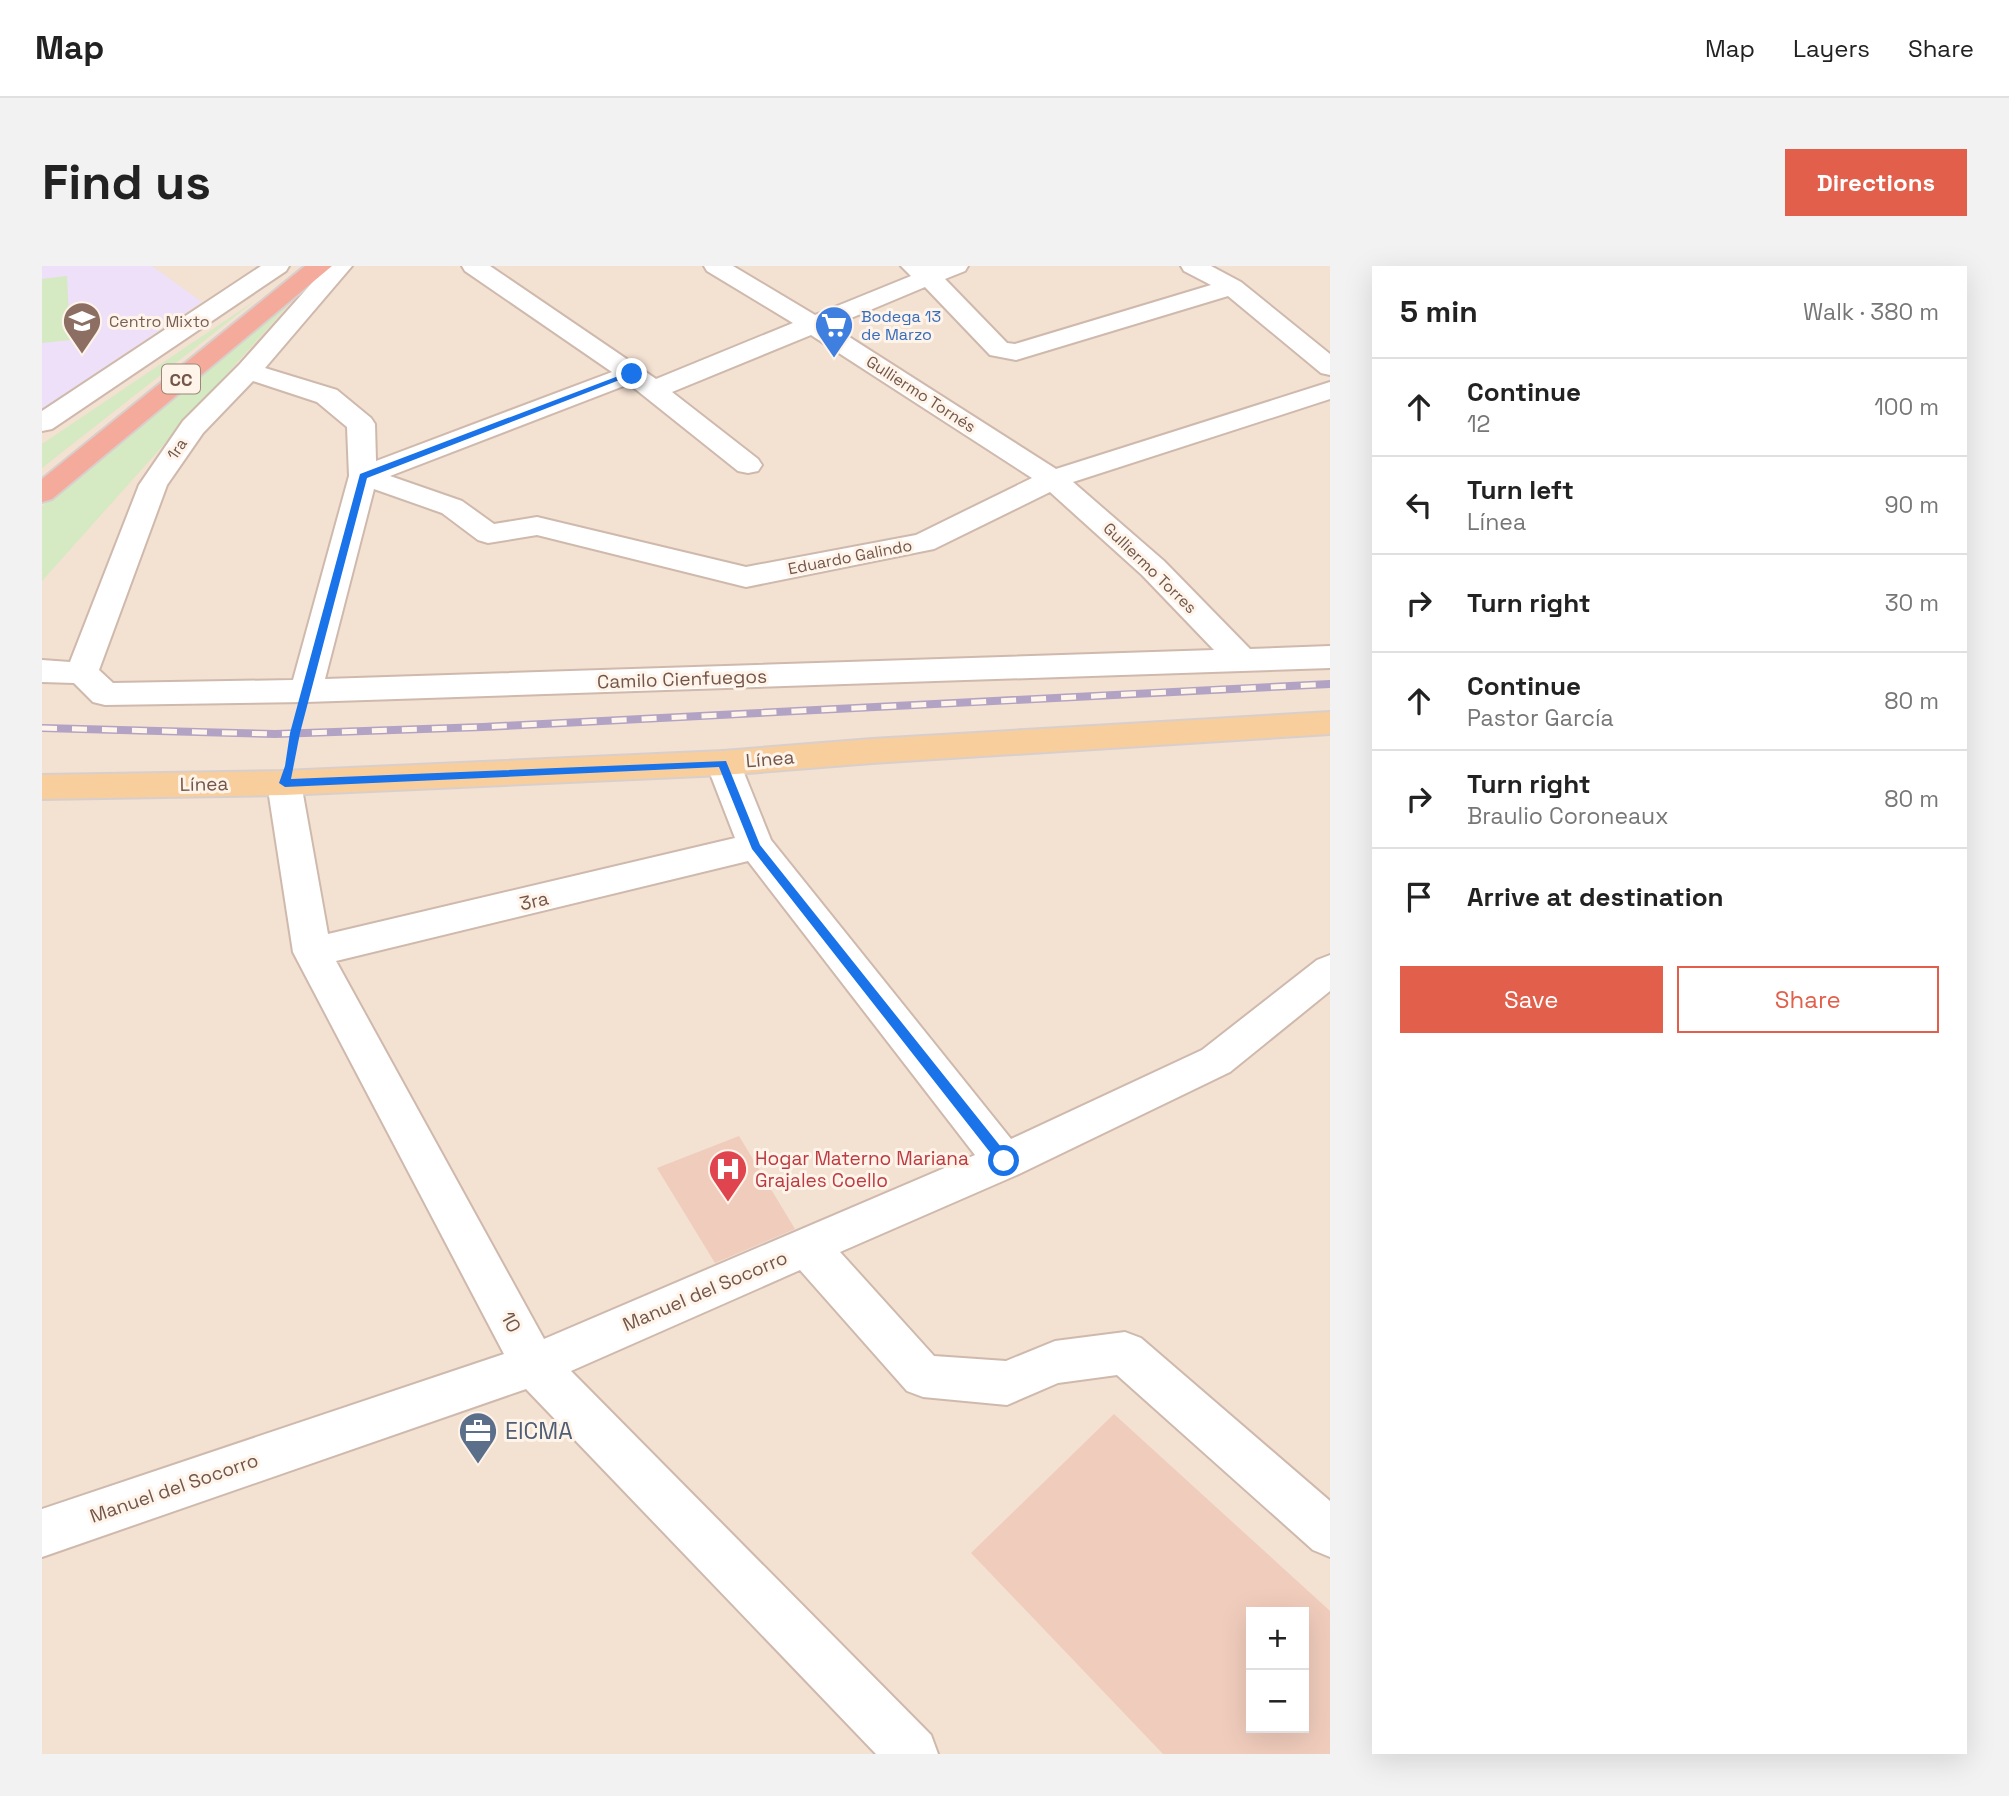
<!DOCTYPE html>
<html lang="en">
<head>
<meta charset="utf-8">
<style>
  body { margin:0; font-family:"Space Grotesk",sans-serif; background:#f2f2f2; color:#222 }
  .controls { position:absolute; right:21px; bottom:21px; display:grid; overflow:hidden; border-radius:0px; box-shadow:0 7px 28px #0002 }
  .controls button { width:63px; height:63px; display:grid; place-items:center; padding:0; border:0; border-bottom:2px solid #e0e0e0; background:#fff; color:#222; font:35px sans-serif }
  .stop { position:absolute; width:21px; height:21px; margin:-16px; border:5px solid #1a73e8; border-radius:50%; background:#fff }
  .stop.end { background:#1a73e8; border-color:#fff; box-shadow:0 2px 7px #0008 }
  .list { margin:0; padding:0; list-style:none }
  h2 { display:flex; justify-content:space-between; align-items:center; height:91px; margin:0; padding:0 28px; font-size:30px }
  h2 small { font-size:23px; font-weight:400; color:#767676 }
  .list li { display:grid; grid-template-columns:46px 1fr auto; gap:21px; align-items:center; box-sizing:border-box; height:98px; padding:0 28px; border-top:2px solid #e0e0e0 }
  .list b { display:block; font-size:26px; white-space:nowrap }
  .list p { margin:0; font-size:23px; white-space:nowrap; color:#767676 }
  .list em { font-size:23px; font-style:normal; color:#767676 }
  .actions { display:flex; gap:14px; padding:21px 28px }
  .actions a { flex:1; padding:16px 0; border:2px solid #e25f4c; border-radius:0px; text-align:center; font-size:24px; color:#e25f4c }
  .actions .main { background:#e25f4c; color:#fff }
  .icon { flex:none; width:38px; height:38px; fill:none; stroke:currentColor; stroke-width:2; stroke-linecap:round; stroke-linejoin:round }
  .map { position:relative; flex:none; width:1288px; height:1488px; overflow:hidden; border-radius:0px }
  header { display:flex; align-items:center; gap:42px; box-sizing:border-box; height:98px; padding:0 35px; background:#fff; border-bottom:2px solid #e0e0e0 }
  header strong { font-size:33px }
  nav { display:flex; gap:38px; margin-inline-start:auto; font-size:24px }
  .intro { display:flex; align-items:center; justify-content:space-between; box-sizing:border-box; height:168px; padding:0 42px }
  h1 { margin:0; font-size:49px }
  .button { padding:18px 32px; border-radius:0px; background:#e25f4c; color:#fff; font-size:24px; font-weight:700 }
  main { display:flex; gap:42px; padding:0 42px }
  aside { flex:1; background:#fff; border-radius:0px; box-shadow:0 7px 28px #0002 }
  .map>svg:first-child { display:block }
</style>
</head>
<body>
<header>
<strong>Map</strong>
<nav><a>Map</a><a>Layers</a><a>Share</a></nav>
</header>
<div class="intro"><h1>Find us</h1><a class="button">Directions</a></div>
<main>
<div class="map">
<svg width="1288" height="1488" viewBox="0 0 1288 1488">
  <rect width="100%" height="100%" fill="#fbf0e3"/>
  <!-- residential -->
  <path fill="#f3e1d2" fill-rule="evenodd" d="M0 0H1288V1488H0ZM1209 1346H1262V1462H1209Z"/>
  <!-- education -->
  <path fill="#ede0f8" d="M0 0H110L160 36 0 143Z"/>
  <!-- green -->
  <path fill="#d5e9c2" d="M25 10 28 74 0 77V13Z
    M252 33 0 315V240Z
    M214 34 0 202V178Z"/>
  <!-- building -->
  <path fill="#f0ccbc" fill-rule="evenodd" d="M697 870 753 963 673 997 615 902Z
    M1072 1148 1288 1345V1488H1121L929 1287ZM1209 1346H1262V1462H1209Z"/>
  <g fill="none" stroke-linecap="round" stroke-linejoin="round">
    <!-- minor casing -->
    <g stroke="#cfb9ad" stroke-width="4">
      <path id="minor" d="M219 0H247L244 5 10 163 0 165V145Z
        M285 0H310L223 102 295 124 329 152 333 158 334 195 570 106 423 5 420 0H448L614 113 751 57 665 5 662 0H691L773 49 869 10 859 0H926L923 5 903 13 965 77 973 78 1169 19 1142 5 1139 0H1169L1199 16 1288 88V109L1279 107 1186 30 974 94 948 89 883 21 790 60 1014 203 1288 116V133L1031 216 1122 295 1208 383 1288 380V402L264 436 63 439 51 436 32 417 0 416V394L28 396 97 219 141 155 197 99ZM769 69 990 212 874 269 704 301 495 251 452 258 420 235 348 210 587 118 696 205 706 207 716 205 720 199 716 193 630 126ZM211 115 275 136 305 161 307 210 251 414 71 417 57 404 125 219 161 167ZM332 223 400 247 436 274 446 277 495 269 704 321 892 283 1008 226 1100 309 1172 384 283 413Z
        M681 485 693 489 698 497 729 574 969 873 1160 784 1275 694 1288 689V725L1188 806 977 908 798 986 892 1090 964 1095 1013 1075 1083 1066 1099 1072 1288 1235V1291L1271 1284 1075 1109 1016 1117 965 1139 881 1131 865 1125 758 1004 529 1105 889 1469 896 1488H834L484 1123 0 1291V1243L462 1088 251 686 225 517 230 508 242 505 254 508 259 517 286 668 693 572 664 497 669 489ZM706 595 933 889 502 1073 294 695Z"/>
    </g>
    <!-- major casing -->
    <g stroke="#d8cfcc" stroke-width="4">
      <path id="major" d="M1288 446V468L830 497 681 509 242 529 0 533V509L242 505 681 485 830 473Z"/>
    </g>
    <!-- highway casing -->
    <g stroke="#d8cfcc" stroke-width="4">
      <path id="highway" d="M263 0H290L10 233 0 236V213Z"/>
    </g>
    <!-- path -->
    <path stroke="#d5af9f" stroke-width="4.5" stroke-dasharray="2 5" stroke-linecap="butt" d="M250 486 256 453"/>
    <!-- minor -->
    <use href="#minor" fill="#fff" fill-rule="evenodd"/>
    <!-- major -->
    <use href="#major" fill="#f9ce9d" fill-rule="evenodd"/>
    <!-- highway -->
    <use href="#highway" fill="#f4ab9c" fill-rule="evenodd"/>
    <!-- rail casing -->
    <g stroke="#b2a3c4" stroke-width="8">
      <path id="rail" d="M0 462 233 468 441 461 1288 418"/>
    </g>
    <!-- rail -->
    <use href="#rail" stroke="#fff4e9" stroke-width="5" stroke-dasharray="15" stroke-linecap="butt"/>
  </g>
  <!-- route -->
  <path fill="#1a73e8" d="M587 106 593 108 325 212 258 467 249 513 684 495 718 579 967 891V899H958L710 583 677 501 243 521 237 517 243 500 248 467 318 208Z"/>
  <!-- icons -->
  <defs>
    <g id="school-pin" transform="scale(2.0125)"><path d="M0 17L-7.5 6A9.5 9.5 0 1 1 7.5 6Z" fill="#8d6e63" stroke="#fff4e9"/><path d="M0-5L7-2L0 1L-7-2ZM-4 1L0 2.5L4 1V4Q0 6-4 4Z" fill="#fff"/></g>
    <g id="supermarket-pin" transform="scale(2.0125)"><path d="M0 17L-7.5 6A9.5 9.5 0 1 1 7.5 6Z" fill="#3f7fe0" stroke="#fff4e9"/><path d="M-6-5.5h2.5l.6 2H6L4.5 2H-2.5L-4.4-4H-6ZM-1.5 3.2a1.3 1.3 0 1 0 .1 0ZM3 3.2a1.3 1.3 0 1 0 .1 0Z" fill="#fff"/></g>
    <g id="hospital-pin" transform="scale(2.0125)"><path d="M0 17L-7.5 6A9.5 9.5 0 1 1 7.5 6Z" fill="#e0444e" stroke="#fff4e9"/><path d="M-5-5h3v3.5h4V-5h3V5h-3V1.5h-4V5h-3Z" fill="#fff"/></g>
    <g id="office-pin" transform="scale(2.0125)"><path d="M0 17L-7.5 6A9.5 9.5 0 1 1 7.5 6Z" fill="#5c6f8a" stroke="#fff4e9"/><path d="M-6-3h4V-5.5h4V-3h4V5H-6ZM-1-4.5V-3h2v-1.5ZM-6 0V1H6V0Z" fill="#fff"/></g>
  </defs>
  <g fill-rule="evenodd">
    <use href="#school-pin" x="40" y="55"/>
    <use href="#supermarket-pin" x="792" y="59"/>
    <use href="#hospital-pin" x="686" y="903"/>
    <use href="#office-pin" x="436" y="1165"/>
  </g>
  <g text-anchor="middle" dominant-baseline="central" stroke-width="6" stroke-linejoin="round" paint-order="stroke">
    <!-- far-shop labels -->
    <g font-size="16" fill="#366cbe" stroke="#fff4e9" text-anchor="start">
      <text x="819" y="50">Bodega 13<tspan x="819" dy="18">de Marzo</tspan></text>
    </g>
    <!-- far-education labels -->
    <g font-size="16" fill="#785e54" stroke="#fff4e9" text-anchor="start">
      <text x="67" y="55">Centro Mixto</text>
    </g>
    <!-- far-street labels -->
    <g font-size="16" fill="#73554a" stroke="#fff4e9">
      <text transform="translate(879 128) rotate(33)">Gulliermo Tornés</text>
      <text transform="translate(135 183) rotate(-56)">1ra</text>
      <text transform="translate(808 291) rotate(-11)">Eduardo Galindo</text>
      <text transform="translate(1108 302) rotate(44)">Gulliermo Torres</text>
    </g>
    <!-- shield labels -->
    <rect fill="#fff4e9" stroke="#9d857a" stroke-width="2" x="120" y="98.5" width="38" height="29" rx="5"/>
    <g font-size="18" font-weight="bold" fill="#73554a">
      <text x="139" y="113">CC</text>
    </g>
    <!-- street labels -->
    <g font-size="19" fill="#73554a" stroke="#fff4e9">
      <text transform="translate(640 413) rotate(-2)">Camilo Cienfuegos</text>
      <text transform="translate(728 493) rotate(-5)">Línea</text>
      <text transform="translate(162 518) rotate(-1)">Línea</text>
      <text transform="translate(492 635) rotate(-13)">3ra</text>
      <text transform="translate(663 1025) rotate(-23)">Manuel del Socorro</text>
      <text transform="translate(469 1056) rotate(62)">10</text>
      <text transform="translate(132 1222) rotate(-19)">Manuel del Socorro</text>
    </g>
    <!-- health labels -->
    <g font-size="19" fill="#be3a42" stroke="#fff4e9" text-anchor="start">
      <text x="713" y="892">Hogar Materno Mariana<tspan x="713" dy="22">Grajales Coello</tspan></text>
    </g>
    <!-- near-service labels -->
    <g font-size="23" fill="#4e5e75" stroke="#fff4e9" text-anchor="start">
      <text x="463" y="1165">EICMA</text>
    </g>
  </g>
</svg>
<div class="controls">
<button>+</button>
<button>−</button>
</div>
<div class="stop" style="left:962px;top:895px"></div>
<div class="stop end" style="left:590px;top:108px"></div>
</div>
<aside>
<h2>5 min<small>Walk · 380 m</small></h2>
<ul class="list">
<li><svg class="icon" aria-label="ahead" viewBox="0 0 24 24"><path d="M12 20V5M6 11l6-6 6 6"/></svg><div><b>Continue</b><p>12</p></div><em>100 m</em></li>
<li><svg class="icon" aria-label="left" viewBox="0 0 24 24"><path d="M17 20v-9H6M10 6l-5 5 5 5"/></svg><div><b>Turn left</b><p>Línea</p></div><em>90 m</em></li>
<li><svg class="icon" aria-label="right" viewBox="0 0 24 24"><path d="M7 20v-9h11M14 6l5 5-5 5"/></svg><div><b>Turn right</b></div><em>30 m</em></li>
<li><svg class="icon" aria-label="ahead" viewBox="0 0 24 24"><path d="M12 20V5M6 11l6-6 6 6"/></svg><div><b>Continue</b><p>Pastor García</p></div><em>80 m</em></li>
<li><svg class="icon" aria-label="right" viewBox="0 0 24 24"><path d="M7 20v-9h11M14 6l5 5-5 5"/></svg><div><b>Turn right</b><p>Braulio Coroneaux</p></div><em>80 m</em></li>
<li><svg class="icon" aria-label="arrive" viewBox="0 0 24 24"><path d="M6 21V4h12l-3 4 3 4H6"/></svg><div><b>Arrive at destination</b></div></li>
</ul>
<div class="actions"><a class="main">Save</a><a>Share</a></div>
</aside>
</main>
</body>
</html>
